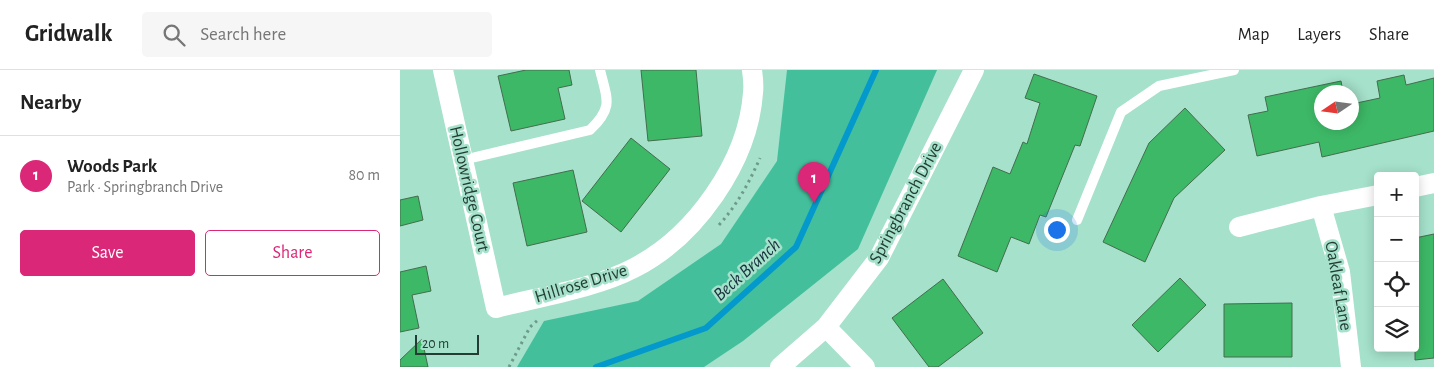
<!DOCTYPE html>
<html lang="en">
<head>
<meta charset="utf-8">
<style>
  body { margin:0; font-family:"Alegreya Sans",sans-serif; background:#f6f6f6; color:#222 }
  .controls { position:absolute; right:15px; bottom:15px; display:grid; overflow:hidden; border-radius:5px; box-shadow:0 2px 12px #0003 }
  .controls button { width:45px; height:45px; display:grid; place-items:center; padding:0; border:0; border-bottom:1px solid #e0e0e0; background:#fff; color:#222; font:25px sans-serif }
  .compass { position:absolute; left:914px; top:15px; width:45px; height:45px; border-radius:50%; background:#fff; box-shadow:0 2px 12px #0003; rotate:257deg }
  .scale { position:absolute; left:15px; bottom:12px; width:64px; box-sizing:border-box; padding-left:5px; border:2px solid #233c34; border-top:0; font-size:14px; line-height:18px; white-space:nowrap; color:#233c34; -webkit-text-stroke:4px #a5e1cb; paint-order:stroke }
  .you { position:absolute; left:656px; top:159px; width:18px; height:18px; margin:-12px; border:4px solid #fff; border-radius:50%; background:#1a73e8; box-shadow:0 0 0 8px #1a73e833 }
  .badge { display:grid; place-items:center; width:32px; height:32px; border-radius:50%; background:#db2777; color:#fff; font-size:16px; font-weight:700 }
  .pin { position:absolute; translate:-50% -41px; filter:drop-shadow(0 1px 2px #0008) }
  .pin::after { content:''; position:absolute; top:26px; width:18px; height:15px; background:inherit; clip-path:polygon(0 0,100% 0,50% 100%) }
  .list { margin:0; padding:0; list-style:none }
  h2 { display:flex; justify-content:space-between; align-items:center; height:65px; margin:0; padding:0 20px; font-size:21px }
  h2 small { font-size:16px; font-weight:400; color:#767676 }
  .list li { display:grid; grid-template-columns:32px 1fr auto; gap:15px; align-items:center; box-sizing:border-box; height:80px; padding:0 20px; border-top:1px solid #e0e0e0 }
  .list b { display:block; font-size:19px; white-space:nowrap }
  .list p { margin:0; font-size:16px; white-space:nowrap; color:#767676 }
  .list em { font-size:16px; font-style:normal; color:#767676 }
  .actions { display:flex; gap:10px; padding:15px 20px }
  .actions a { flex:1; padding:11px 0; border:1px solid #db2777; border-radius:5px; text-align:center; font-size:18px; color:#db2777 }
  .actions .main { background:#db2777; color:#fff }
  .icon { flex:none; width:28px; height:28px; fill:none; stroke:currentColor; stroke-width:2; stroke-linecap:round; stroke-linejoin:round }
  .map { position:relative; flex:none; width:1034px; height:297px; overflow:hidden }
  header { display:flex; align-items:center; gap:30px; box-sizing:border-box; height:70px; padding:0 25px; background:#fff; border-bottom:1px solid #e0e0e0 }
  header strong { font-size:24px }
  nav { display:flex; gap:28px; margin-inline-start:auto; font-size:18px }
  .search { width:350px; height:45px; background:#f6f6f6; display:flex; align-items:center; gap:12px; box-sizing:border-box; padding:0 18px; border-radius:5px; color:#767676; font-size:19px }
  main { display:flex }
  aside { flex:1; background:#fff }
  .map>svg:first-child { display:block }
</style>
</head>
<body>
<header>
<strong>Gridwalk</strong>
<div class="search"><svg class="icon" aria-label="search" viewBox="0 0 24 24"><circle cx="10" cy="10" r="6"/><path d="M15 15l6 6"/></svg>Search here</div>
<nav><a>Map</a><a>Layers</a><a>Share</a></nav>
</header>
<main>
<aside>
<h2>Nearby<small></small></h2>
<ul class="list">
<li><span class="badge">1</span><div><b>Woods Park</b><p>Park · Springbranch Drive</p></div><em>80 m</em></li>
</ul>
<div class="actions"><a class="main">Save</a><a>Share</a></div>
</aside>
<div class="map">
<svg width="1034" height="297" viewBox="0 0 1034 297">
  <rect width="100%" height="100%" fill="#a5e1cb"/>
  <!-- green -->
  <path fill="#44bf9c" d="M387 0H537L458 179 343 271 304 297H117L144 251 238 231 321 174 377 91Z"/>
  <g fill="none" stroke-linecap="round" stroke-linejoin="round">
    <!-- stream -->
    <path stroke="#0499cc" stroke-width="6" d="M196 297 306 258 396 177 476 0"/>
  </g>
  <!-- building -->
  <path fill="#3db866" stroke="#446d4e" d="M126 0H169L172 15 158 18 165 49 111 61 98 6Z
    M241 0H296L302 66 248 71Z
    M634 4 697 26 680 76 675 75 646 147 640 145 629 174 611 167 597 202 558 186 593 97 610 104 623 72 627 74 640 33 625 28Z
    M1004 5 1006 15 1034 8V61L922 87 919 72 857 86 848 45 868 41 865 27 941 11 943 22H922V52H952V34L980 28 977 11Z
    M785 38 825 80 774 128 745 192 703 172 749 73Z
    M231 68 270 99 221 162 182 131Z
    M173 100 187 162 127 176 113 113Z
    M18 126 23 150 0 156V130Z
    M1034 164V288L1015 290V168Z
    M26 196 31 221 12 225 19 258 0 262V202Z
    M780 208 806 235 758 282 732 255Z
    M543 209 583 263 538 297H529L492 248Z
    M892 233V287H824V234Z
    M22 269 28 297H0V290Z"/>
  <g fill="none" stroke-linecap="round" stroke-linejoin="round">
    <!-- path -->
    <path stroke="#6d9a8a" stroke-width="3" stroke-dasharray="2.5 4" stroke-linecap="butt" d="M319 155C337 135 349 113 360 88
      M109 297 130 257 139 249"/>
    <!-- lane -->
    <path stroke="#fff" stroke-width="10" d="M63 90 190 60C214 37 207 29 200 0
      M677 150 721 42 759 16 834 0"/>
    <!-- street -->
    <path stroke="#fff" stroke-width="20" d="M43 0 96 238C139 227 196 218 234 198 295 167 348 92 353 23 354 15 353 7 352 0
      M1015 117 1034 113
      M921 136 940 202 951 297
      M839 157 921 136 978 125
      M426 257 465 297
      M380 297 426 257 479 188 574 0"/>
  </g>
  <g text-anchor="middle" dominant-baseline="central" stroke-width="5" stroke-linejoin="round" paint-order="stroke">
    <!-- street labels -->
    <g font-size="18" fill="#233c34" stroke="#a5e1cb">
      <text transform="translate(69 119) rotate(77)">Hollowridge Court</text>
      <text transform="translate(506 133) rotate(-62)">Springbranch Drive</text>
      <text transform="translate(181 214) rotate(-17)">Hillrose Drive</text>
      <text transform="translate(938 216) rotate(80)">Oakleaf Lane</text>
    </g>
    <!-- water labels -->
    <g font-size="19" font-style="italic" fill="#18313d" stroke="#a5e1cb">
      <text transform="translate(347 200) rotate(-42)">Beck Branch</text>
    </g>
  </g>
</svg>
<div class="controls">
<button>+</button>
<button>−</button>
<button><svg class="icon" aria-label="locate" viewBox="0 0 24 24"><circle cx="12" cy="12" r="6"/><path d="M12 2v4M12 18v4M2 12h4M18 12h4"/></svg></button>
<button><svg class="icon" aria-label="layers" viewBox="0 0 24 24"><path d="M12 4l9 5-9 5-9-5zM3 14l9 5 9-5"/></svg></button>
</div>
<svg class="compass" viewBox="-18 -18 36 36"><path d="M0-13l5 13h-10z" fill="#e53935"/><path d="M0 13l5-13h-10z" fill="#767676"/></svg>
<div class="scale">20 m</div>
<div class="you"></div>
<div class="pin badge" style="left:414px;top:133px">1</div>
</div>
</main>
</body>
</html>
